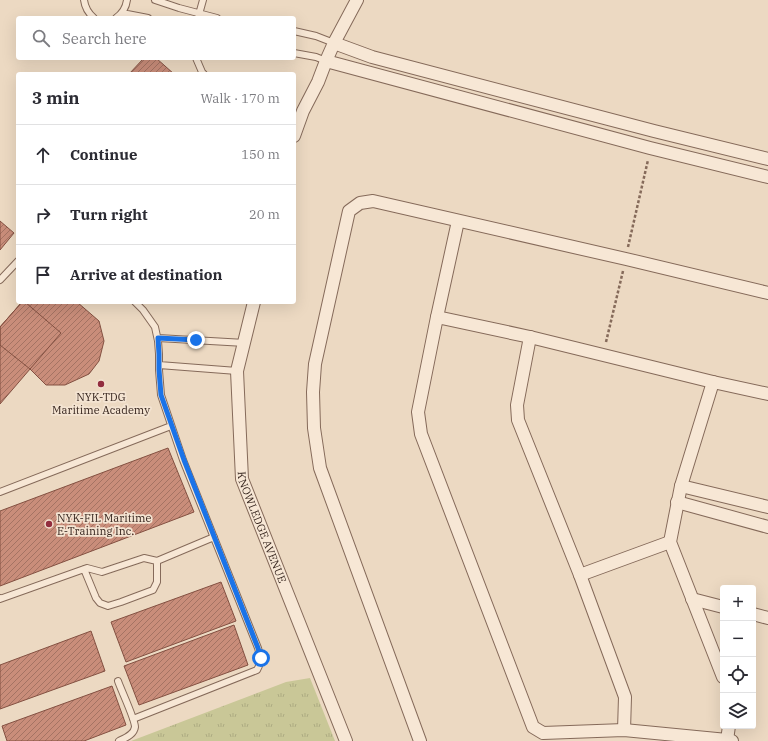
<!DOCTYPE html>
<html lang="en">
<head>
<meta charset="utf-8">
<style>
  body { margin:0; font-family:"IBM Plex Serif",serif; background:#f7f7f7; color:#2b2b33 }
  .controls { position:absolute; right:12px; bottom:12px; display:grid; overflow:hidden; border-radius:4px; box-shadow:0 4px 16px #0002 }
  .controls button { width:36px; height:36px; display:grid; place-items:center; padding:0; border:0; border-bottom:1px solid #e1e1e2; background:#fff; color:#2b2b33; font:20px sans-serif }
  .stop { position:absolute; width:12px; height:12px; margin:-9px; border:3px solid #1a73e8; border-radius:50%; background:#fff }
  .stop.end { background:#1a73e8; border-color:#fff; box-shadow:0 1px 4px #0008 }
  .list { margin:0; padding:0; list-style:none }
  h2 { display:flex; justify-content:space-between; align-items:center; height:52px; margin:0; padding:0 16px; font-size:17px }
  h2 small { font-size:13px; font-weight:400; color:#7c7c81 }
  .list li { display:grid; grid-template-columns:26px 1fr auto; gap:12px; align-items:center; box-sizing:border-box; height:60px; padding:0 16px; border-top:1px solid #e1e1e2 }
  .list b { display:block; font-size:15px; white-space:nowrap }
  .list em { font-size:13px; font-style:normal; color:#7c7c81 }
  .icon { flex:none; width:22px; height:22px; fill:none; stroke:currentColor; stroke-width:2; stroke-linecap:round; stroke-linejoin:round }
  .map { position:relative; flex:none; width:768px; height:741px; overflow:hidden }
  .search { position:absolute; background:#fff; box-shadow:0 4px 16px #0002; left:16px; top:16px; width:280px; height:44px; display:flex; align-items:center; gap:10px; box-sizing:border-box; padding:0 14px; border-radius:4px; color:#7c7c81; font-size:15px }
  .panel { position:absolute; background:#fff; box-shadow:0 4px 16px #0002; left:16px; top:72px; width:280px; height:232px; border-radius:4px }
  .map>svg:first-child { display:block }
</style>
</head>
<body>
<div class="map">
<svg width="768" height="741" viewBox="0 0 768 741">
  <defs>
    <pattern id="grass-tufts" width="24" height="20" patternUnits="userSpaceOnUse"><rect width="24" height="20" fill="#c9c797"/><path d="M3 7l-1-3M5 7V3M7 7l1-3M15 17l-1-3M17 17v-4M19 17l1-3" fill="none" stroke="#adab82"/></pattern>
    <pattern id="building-hatch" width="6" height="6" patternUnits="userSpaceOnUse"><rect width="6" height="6" fill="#c98d7a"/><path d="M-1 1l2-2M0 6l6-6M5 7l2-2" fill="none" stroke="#a47363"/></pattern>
  </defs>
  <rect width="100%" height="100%" fill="#ecd9c2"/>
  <!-- grass -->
  <path fill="url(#grass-tufts)" d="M310 678 335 741H131L286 682Z"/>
  <!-- building -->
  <path fill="url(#building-hatch)" stroke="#835041" d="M144 58H156L174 74H129Z
    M0 221 14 233 0 250Z
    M22 302H25L61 333 0 404V327Z
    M22 302H77L99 321 104 341 99 361 89 374 65 385H46L30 369 0 345V327Z
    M168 448 194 512 0 586V511Z
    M221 582 236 621 126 662 111 622Z
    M234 625 248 665 139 705 124 666Z
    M91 631 105 671 0 709V665Z
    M112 686 126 725 84 741H7L2 726Z"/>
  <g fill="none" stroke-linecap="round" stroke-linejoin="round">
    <!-- lane casing -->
    <g stroke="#856a5a" stroke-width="8">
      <path id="lane" d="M84 0C85 8 88 13 94 18
        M155 0 179 8 217 18
        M122 13 148 18
        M116 18C123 13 126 8 127 0
        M198 18 203 0
        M294 31 316 36 334 43
        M294 53 316 57 326 61
        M196 58 202 72 204 74
        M0 280 18 261
        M158 338 245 343
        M159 365 237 371
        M0 492 171 426
        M84 569 96 598 100 603 108 606 121 602 153 590 157 582V561
        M0 598V599L87 568 102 572 144 558 157 561 214 537
        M118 681C121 690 135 719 135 727 134 735 125 738 119 741
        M133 719 257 670C262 661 261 658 258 648L183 460 161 395 159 370V354L158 341 155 327 143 310 135 302"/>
    </g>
    <!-- street casing -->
    <g stroke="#856a5a" stroke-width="14">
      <g id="street">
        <path d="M334 43 372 57 654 131 768 159"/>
        <path d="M326 61 650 148 768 177"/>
        <path d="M294 136 303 111 318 82 326 61 334 43 357 0"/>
        <path id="s1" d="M254 302 237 371 242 479 346 741"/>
        <path d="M437 317 458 221"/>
        <path d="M530 337 517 405 518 420 580 575 625 697 624 730"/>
        <path d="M713 382 681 486 670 542 723 677"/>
        <path d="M681 486 768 507"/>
        <path d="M677 502 768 527"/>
        <path d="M580 575 670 542"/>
        <path d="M692 599 723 607"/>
        <path d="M753 614 768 618"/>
        <path d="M727 740 729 726"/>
        <path d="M420 741 320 468 314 428 313 392 315 364 349 211 360 203 373 201 626 259 768 293"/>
        <path d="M732 741 727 740 624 730 543 733 533 727 421 434 418 412 437 317 530 337 713 382 768 394"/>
      </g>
    </g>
    <!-- path -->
    <path stroke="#856a5a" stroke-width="2.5" stroke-dasharray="3 2" stroke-linecap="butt" d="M628 247 648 160
      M606 342 623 271"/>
    <!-- lane -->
    <use href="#lane" stroke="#f7e7d5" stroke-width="6"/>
    <!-- street -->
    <use href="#street" stroke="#f7e7d5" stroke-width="12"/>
  </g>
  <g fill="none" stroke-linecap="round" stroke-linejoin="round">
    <!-- route -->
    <path stroke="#1a73e8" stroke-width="5" d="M196 340 158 338 159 354V370L161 395 184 460 258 648 261 658"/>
  </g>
  <!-- markers -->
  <g fill="#922d3e" stroke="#f4e4d2" stroke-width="1.5">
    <circle cx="101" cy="384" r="4"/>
    <circle cx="49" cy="524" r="4"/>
  </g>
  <g text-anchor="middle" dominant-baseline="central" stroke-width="3.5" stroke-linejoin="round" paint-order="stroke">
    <!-- poi labels -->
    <g font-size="11" fill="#36251e" stroke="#f4e4d2">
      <text x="101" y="397">NYK-TDG<tspan x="101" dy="13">Maritime Academy</tspan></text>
      <text x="57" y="518" text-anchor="start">NYK-FIL Maritime<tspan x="57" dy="13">E-Training Inc.</tspan></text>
    </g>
    <!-- street labels -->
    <g font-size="11" fill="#36251e" stroke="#f4e4d2">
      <text stroke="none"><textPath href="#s1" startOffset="231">KNOWLEDGE AVENUE</textPath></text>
    </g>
  </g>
</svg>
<div class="controls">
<button>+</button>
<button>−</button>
<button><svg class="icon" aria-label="locate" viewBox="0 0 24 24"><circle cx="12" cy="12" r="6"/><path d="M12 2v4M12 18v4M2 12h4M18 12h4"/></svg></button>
<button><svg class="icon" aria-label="layers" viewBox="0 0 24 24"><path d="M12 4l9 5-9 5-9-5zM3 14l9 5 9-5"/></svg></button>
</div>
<div class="stop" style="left:261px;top:658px"></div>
<div class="stop end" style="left:196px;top:340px"></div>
<div class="search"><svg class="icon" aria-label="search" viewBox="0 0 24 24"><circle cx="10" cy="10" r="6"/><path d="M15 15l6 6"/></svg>Search here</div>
<section class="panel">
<h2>3 min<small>Walk · 170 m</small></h2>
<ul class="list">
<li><svg class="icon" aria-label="ahead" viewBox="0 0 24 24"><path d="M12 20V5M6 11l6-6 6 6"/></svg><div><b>Continue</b></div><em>150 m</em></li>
<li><svg class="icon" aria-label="right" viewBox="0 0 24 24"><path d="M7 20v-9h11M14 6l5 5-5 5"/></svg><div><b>Turn right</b></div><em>20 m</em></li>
<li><svg class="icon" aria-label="arrive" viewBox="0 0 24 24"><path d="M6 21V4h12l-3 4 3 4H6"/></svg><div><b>Arrive at destination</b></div></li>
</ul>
</section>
</div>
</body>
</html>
